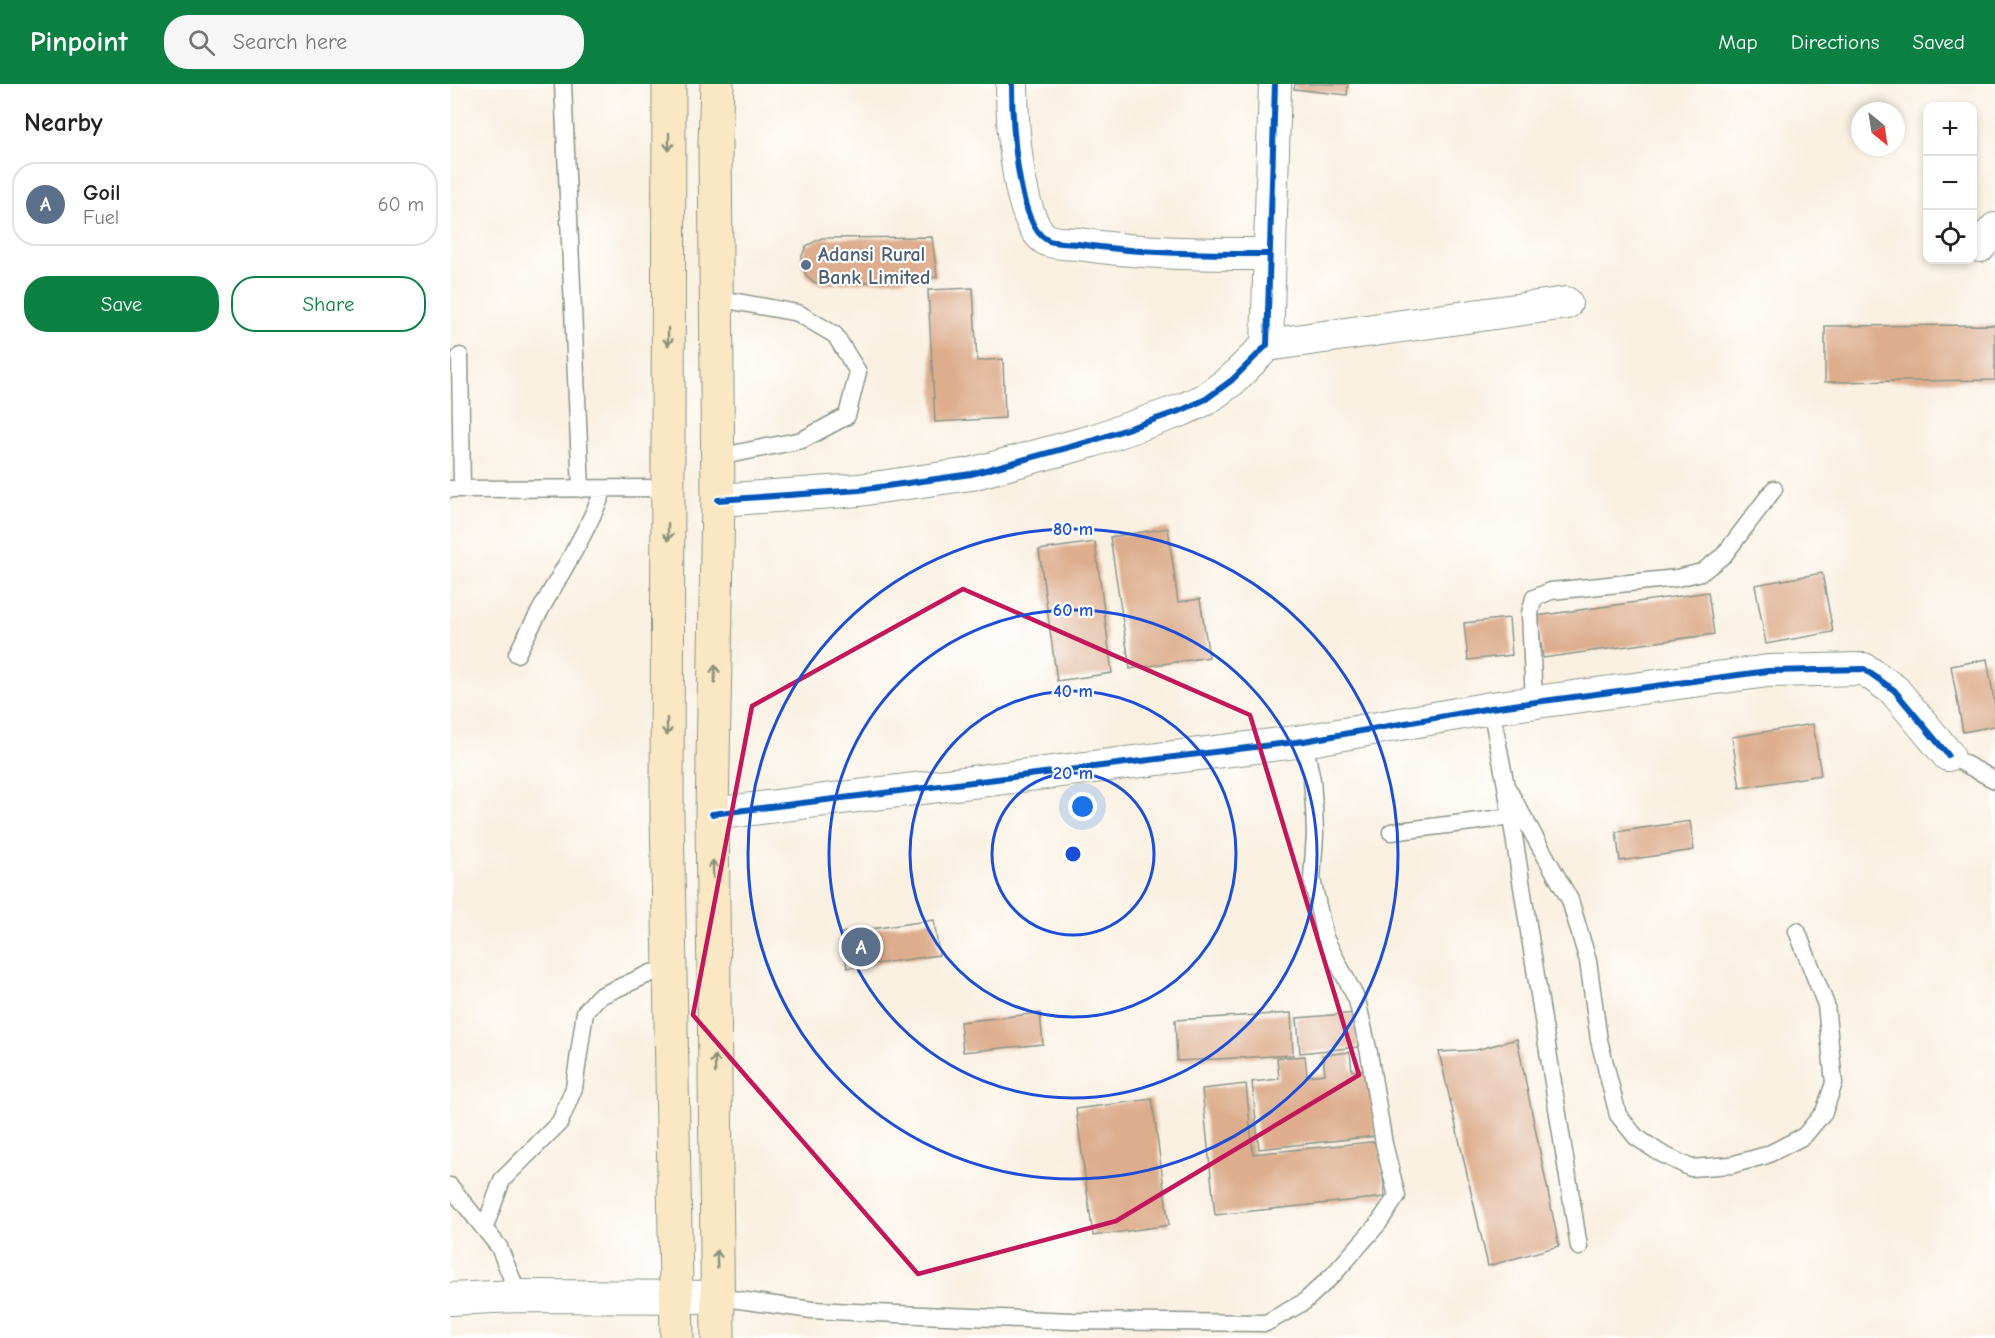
<!DOCTYPE html>
<html lang="en">
<head>
<meta charset="utf-8">
<style>
  body { margin:0; font-family:"Comic Neue",sans-serif; background:#f6f6f6; color:#222 }
  .controls { position:absolute; right:18px; top:18px; display:grid; overflow:hidden; border-radius:12px; box-shadow:0 3px 9px #0003 }
  .controls button { width:54px; height:54px; display:grid; place-items:center; padding:0; border:0; border-bottom:2px solid #e0e0e0; background:#fff; color:#222; font:30px sans-serif }
  .compass { position:absolute; left:1401px; top:18px; width:54px; height:54px; border-radius:50%; background:#fff; box-shadow:0 3px 9px #0003; rotate:150deg }
  .you { position:absolute; left:633px; top:723px; width:21px; height:21px; margin:-15px; border:4px solid #fff; border-radius:50%; background:#1a73e8; box-shadow:0 0 0 9px #1a73e833 }
  .badge { display:grid; place-items:center; width:39px; height:39px; border-radius:50%; background:#0b8043; color:#fff; font-size:20px; font-weight:700 }
  .pin { position:absolute; translate:-50% -50%; border:3px solid #fff; box-shadow:0 2px 6px #0006 }
  .list { margin:0; padding:0; list-style:none }
  h2 { display:flex; justify-content:space-between; align-items:center; height:78px; margin:0; padding:0 24px; font-size:26px }
  h2 small { font-size:20px; font-weight:400; color:#767676 }
  .list li { display:grid; grid-template-columns:39px 1fr auto; gap:18px; align-items:center; box-sizing:border-box; height:84px; margin:0 12px 12px; padding:0 12px; border:2px solid #e0e0e0; border-radius:24px }
  .list b { display:block; font-size:22px; white-space:nowrap }
  .list p { margin:0; font-size:20px; white-space:nowrap; color:#767676 }
  .list em { font-size:20px; font-style:normal; color:#767676 }
  .actions { display:flex; gap:12px; padding:18px 24px }
  .actions a { flex:1; padding:14px 0; border:2px solid #0b8043; border-radius:24px; text-align:center; font-size:21px; color:#0b8043 }
  .actions .main { background:#0b8043; color:#fff }
  .icon { flex:none; width:33px; height:33px; fill:none; stroke:currentColor; stroke-width:2; stroke-linecap:round; stroke-linejoin:round }
  .map { position:relative; flex:none; width:1545px; height:1254px; overflow:hidden }
  header { display:flex; align-items:center; gap:36px; box-sizing:border-box; height:84px; padding:0 30px; background:#0b8043; color:#fff }
  header strong { font-size:28px }
  nav { display:flex; gap:33px; margin-inline-start:auto; font-size:21px }
  .search { width:420px; height:54px; background:#f6f6f6; display:flex; align-items:center; gap:15px; box-sizing:border-box; padding:0 21px; border-radius:24px; color:#767676; font-size:22px }
  main { display:flex }
  aside { flex:1; background:#fff }
  .map>svg:first-child { display:block }
</style>
</head>
<body>
<header>
<strong>Pinpoint</strong>
<div class="search"><svg class="icon" aria-label="search" viewBox="0 0 24 24"><circle cx="10" cy="10" r="6"/><path d="M15 15l6 6"/></svg>Search here</div>
<nav><a>Map</a><a>Directions</a><a>Saved</a></nav>
</header>
<main>
<aside>
<h2>Nearby<small></small></h2>
<ul class="list">
<li><span class="badge" style="background:#5c6f8a">A</span><div><b>Goil</b><p>Fuel</p></div><em>60 m</em></li>
</ul>
<div class="actions"><a class="main">Save</a><a>Share</a></div>
</aside>
<div class="map">
<svg width="1545" height="1254" viewBox="0 0 1545 1254">
  <rect width="100%" height="100%" fill="#fff"/>
  <filter id="ink" filterUnits="userSpaceOnUse"><feTurbulence type="fractalNoise" baseFrequency=".0167" numOctaves="2"/><feDisplacementMap in="SourceGraphic" scale="12" xChannelSelector="R" yChannelSelector="G"/><feConvolveMatrix kernelMatrix="1 2 1 2 8 2 1 2 1" color-interpolation-filters="sRGB"/></filter>
  <filter id="wash" filterUnits="userSpaceOnUse"><feTurbulence type="fractalNoise" baseFrequency=".008" numOctaves="4" result="noise"/><feDisplacementMap in="SourceGraphic" scale="24" xChannelSelector="R" yChannelSelector="G"/><feGaussianBlur stdDeviation="1.35" result="paint"/><feColorMatrix in="noise" values="0 0 0 0 0 0 0 0 0 0 0 0 0 0 0 0 0 1.4 0 .05"/><feComposite in="paint" operator="in"/></filter>
  <g filter="url(#wash)">
    <rect width="100%" height="100%" fill="#f9f0e1"/>
    <g id="blocks">
      <!-- building -->
      <path fill="#ddad8d" d="M845 0H898L897 11 844 5Z
        M482 153 487 193 373 201 364 198 356 191 352 182 351 174 356 162 372 154Z
        M523 204 527 277 553 275 555 334 485 338 478 206Z
        M1545 241V296L1375 298V242Z
        M718 444 728 518 750 515 759 573 680 585 660 453Z
        M645 458 662 589 607 597 589 466Z
        M1372 489 1383 548 1316 560 1305 501Z
        M1258 508 1264 550 1093 574 1087 532Z
        M1059 534 1062 571 1018 576 1014 539Z
        M1537 575 1545 621V642L1513 648 1501 582Z
        M1363 640 1371 691 1290 704 1282 653Z
        M1240 737 1244 766 1170 777 1166 748Z
        M484 836 489 871 397 884 392 849Z
        M590 929 593 960 513 968 510 938Z
        M841 929 843 971 727 977 725 936Z
        M906 929 908 963 850 969 847 934Z
        M1067 955 1109 1162 1038 1182 989 968 1026 966Z
        M900 968 902 987 919 985 926 1052 809 1065 802 998 829 995 827 974 855 972 857 992 875 990 873 971Z
        M796 1000 803 1070 930 1057 935 1113 765 1131 752 1005Z
        M702 1015 719 1141 643 1152 626 1025Z"/>
    </g>
  </g>
  <g filter="url(#ink)">
    <use href="#blocks" fill-opacity="0" stroke="#8c968a" stroke-width="1.5"/>
    <g fill="none" stroke-linecap="round" stroke-linejoin="round">
      <!-- lane casing -->
      <g stroke="#8c968a" stroke-width="19">
        <path id="lane" d="M113 0 131 405
          M266 214 348 229 385 251 408 288 397 332 352 356 268 373
          M10 272 12 405
          M0 405 218 404
          M67 570C94 514 131 463 154 405
          M1084 618 1080 529 1084 514 1101 507 1227 494 1252 488 1274 471 1324 405
          M1041 624 1056 702 1129 1163
          M1498 671 1545 696
          M1056 702 1120 816 1138 877 1149 956 1168 1031 1186 1053 1210 1069 1241 1084 1281 1081 1317 1071 1354 1052 1374 1028 1384 999 1376 921 1347 847
          M941 748 1061 733
          M0 1102 49 1163 69 1212
          M35 1143 52 1096 110 1038 124 1004 135 928 148 913 201 889 220 887
          M267 1213 362 1226 447 1230 622 1237 816 1239 854 1218 883 1191 928 1140 947 1112 934 1060 919 969 907 916 875 854 862 795 865 751 864 723 862 696 854 657"/>
      </g>
      <!-- street casing -->
      <g stroke="#8c968a" stroke-width="34">
        <path id="street" d="M562 0C562 31 566 140 597 156 605 160 619 159 628 160 692 170 756 170 819 170
          M1530 162 1545 145
          M817 261 1116 219
          M268 416 409 406 521 390 642 357 732 326 756 315 782 296 817 261 825 0
          M262 730 854 657 1041 624 1318 587 1414 585 1444 606 1498 671
          M0 1215 69 1212 267 1213"/>
      </g>
      <!-- secondary casing -->
      <g stroke="#8c968a" stroke-width="35">
        <path id="secondary" d="M219 0 217 730 227 1254
          M267 0 265 59 268 416 262 730 268 1254"/>
      </g>
      <!-- lane -->
      <use href="#lane" stroke="#fff" stroke-width="16"/>
      <!-- street -->
      <use href="#street" stroke="#fff" stroke-width="32"/>
      <!-- secondary -->
      <use href="#secondary" stroke="#fae7c3" stroke-width="33"/>
      <!-- cycleway casing -->
      <g stroke="#fff" stroke-width="10">
        <path id="cycleway" d="M562 0C562 31 566 140 597 156 605 160 619 159 628 160 692 170 756 170 819 170
          M268 416 409 406 521 390 642 357 732 326 756 315 782 296 817 261 825 0
          M262 730 854 657 1041 624 1318 587 1414 585 1444 606 1498 671"/>
      </g>
      <!-- cycleway -->
      <use href="#cycleway" stroke="#0057b8" stroke-width="6"/>
    </g>
    <!-- one-way arrows -->
    <defs><path id="oneway-shaft" d="M-6 0H5M1.5-3L5.5 0L1.5 3" fill="none" stroke-width="1.6" stroke-linecap="round" stroke-linejoin="round" transform="scale(1.5)"/></defs>
    <g stroke="#8c927c">
      <use href="#oneway-shaft" transform="translate(219 58) rotate(90)"/>
      <use href="#oneway-shaft" transform="translate(218 253) rotate(90)"/>
      <use href="#oneway-shaft" transform="translate(218 448) rotate(90)"/>
      <use href="#oneway-shaft" transform="translate(265 590) rotate(-89)"/>
      <use href="#oneway-shaft" transform="translate(217 643) rotate(90)"/>
      <use href="#oneway-shaft" transform="translate(263 785) rotate(-91)"/>
      <use href="#oneway-shaft" transform="translate(265 980) rotate(-91)"/>
      <use href="#oneway-shaft" transform="translate(267 1175) rotate(-91)"/>
    </g>
  </g>
  <!-- marked area -->
  <path fill="none" stroke="#c2185b" stroke-width="4.5" stroke-linejoin="round" d="M513 505 800 631 909 991 666 1137 468 1190 243 931 302 622Z"/>
  <!-- distance rings -->
  <g fill="none" stroke="#1d4ed8" stroke-width="3">
    <circle cx="623" cy="770" r="81"/>
    <circle cx="623" cy="770" r="163"/>
    <circle cx="623" cy="770" r="244"/>
    <circle cx="623" cy="770" r="325"/>
  </g>
  <!-- markers -->
  <circle fill="#5c6f8a" stroke="#fff" stroke-width="2" cx="356" cy="181" r="6"/>
  <g text-anchor="middle" dominant-baseline="central" stroke-width="4.5" stroke-linejoin="round" paint-order="stroke">
    <!-- service labels -->
    <g font-size="20" font-weight="bold" fill="#4e5e75" stroke="#fff" text-anchor="start">
      <text x="368" y="170">Adansi Rural<tspan x="368" dy="23">Bank Limited</tspan></text>
    </g>
  </g>
  <circle cx="623" cy="770" r="9" fill="#1d4ed8" stroke="#fff" stroke-width="3"/>
  <g font-size="18" text-anchor="middle" font-weight="bold" fill="#1d4ed8" stroke="#fff" stroke-width="4.5" stroke-linejoin="round" paint-order="stroke">
    <text x="623" y="451">80 m</text>
    <text x="623" y="532">60 m</text>
    <text x="623" y="613">40 m</text>
    <text x="623" y="695">20 m</text>
  </g>
</svg>
<div class="controls">
<button>+</button>
<button>−</button>
<button><svg class="icon" aria-label="locate" viewBox="0 0 24 24"><circle cx="12" cy="12" r="6"/><path d="M12 2v4M12 18v4M2 12h4M18 12h4"/></svg></button>
</div>
<svg class="compass" viewBox="-18 -18 36 36"><path d="M0-13l5 13h-10z" fill="#e53935"/><path d="M0 13l5-13h-10z" fill="#767676"/></svg>
<div class="you"></div>
<div class="pin badge" style="left:411px;top:863px;background:#5c6f8a">A</div>
</div>
</main>
</body>
</html>
